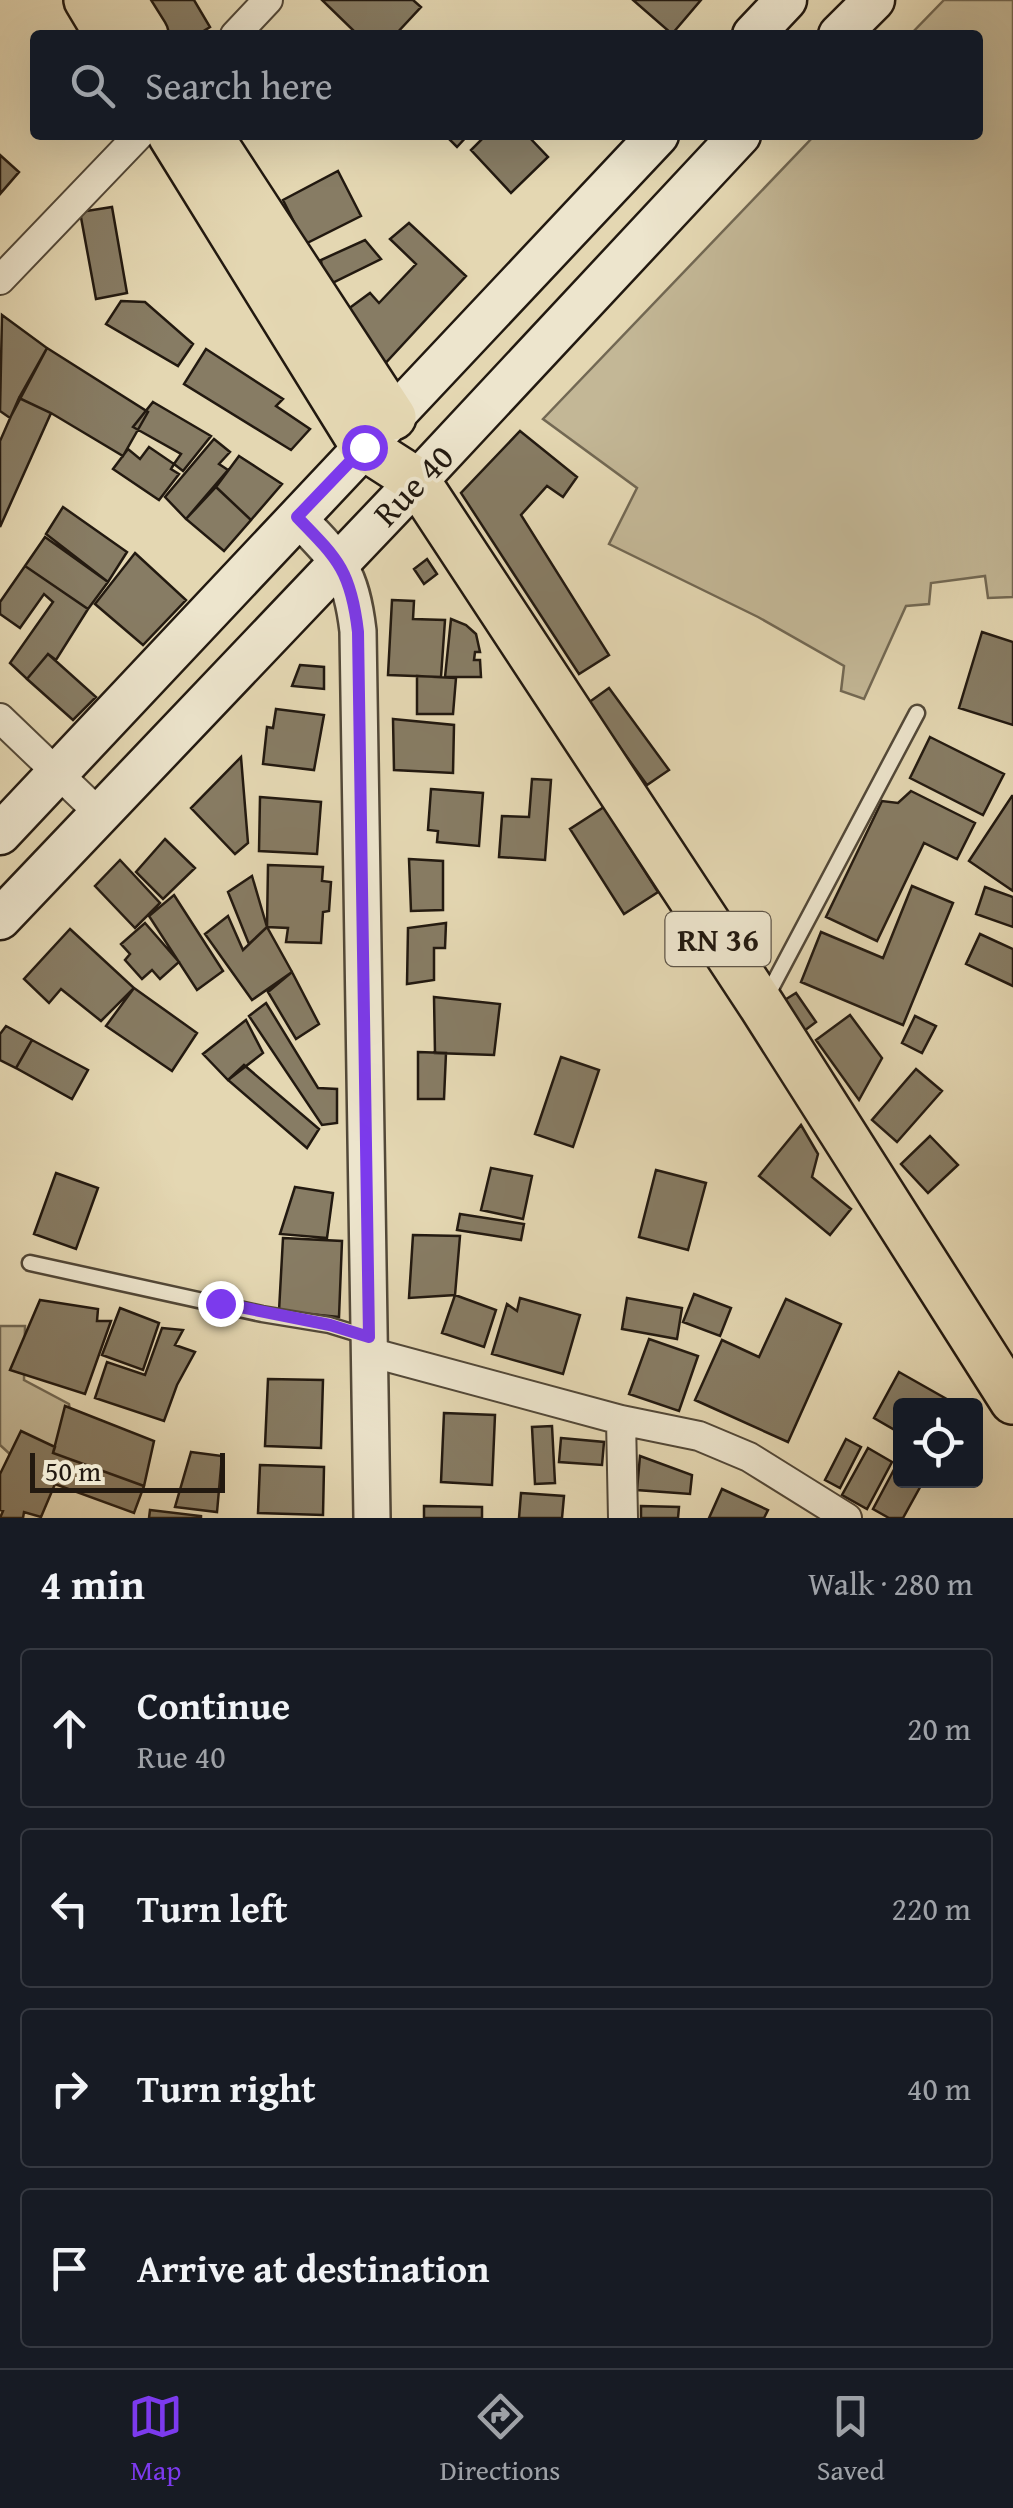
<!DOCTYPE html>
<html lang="en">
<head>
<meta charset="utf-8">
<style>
  body { margin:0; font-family:"Gentium Book Plus",serif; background:#20242c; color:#f1f3f6 }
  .controls { position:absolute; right:30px; bottom:30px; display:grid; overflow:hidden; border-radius:10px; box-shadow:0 10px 40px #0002 }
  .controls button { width:90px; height:90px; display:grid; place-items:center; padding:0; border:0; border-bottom:2px solid #363941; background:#171b24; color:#f1f3f6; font:50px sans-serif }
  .scale { position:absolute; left:30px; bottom:25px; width:195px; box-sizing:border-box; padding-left:10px; border:5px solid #221910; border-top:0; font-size:28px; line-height:35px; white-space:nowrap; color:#221910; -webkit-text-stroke:8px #ede5cd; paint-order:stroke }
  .stop { position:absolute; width:30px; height:30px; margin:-22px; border:8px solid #7c3aed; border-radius:50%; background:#fff }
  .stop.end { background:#7c3aed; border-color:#fff; box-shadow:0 2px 10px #0008 }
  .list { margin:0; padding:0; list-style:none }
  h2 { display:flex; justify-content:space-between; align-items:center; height:130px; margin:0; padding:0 40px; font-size:42px }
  h2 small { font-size:32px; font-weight:400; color:#9ea1a6 }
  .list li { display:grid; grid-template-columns:65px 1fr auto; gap:30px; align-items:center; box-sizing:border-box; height:160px; margin:0 20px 20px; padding:0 20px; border:2px solid #363941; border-radius:10px }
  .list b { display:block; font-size:38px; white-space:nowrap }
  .list p { margin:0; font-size:32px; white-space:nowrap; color:#9ea1a6 }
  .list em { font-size:32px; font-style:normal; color:#9ea1a6 }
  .icon { flex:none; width:55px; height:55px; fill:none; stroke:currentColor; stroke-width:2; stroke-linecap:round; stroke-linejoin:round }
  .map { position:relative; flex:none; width:1013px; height:1518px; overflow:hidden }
  .search { position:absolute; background:#171b24; box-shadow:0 10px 40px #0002; left:30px; right:30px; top:30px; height:110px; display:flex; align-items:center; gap:25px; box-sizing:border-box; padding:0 35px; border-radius:10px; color:#9ea1a6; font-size:38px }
  .sheet { height:850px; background:#171b24 }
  nav { display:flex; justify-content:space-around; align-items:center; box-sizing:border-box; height:140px; border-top:2px solid #363941; background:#171b24; font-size:28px; color:#9ea1a6 }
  nav a { display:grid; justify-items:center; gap:5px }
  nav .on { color:#7c3aed }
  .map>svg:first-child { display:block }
</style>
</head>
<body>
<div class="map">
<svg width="1013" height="1518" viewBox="0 0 1013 1518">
  <rect width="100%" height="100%" fill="#e4d7b2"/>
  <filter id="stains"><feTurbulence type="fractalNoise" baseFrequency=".002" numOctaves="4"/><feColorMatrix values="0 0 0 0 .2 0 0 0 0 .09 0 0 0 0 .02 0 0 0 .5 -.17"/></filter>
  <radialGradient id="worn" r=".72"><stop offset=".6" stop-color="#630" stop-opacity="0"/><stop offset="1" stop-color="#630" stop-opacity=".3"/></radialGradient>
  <!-- green -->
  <path fill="#c3b796" stroke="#726853" stroke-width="2.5" d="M944 0H1013V597L988 598 985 576 931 583 929 604 906 606 864 699 841 691 844 666 758 617 609 544 637 488 543 419 815 135H978V35H910Z
    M0 1326H25L24 1380 69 1404 74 1440 25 1468 0 1445Z"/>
  <!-- building -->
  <path fill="#877c64" stroke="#221910" stroke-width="2.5" d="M143 0H194L210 27 197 35H164Z
    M322 0H413L421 7 395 35H358Z
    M633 0H701L672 34Z
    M445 135H468L457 147Z
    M486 135H527L548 157 511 193 471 150Z
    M0 155 19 172 0 194Z
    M338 171 361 216 305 244 283 200Z
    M112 207 127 293 96 299 80 212Z
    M409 223 466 276 380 369 340 315 370 293 379 303 416 264 390 239Z
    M365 240 381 259 324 287 321 260Z
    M121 301 145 302 193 344 178 366 106 324Z
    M2 315 47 348 10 418 0 411Z
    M47 348 148 412 123 456 51 413 19 398Z
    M206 349 283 399 276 406 310 429 291 450 184 384Z
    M19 398 51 413 0 527V441Z
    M153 402 211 436 183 471 174 464 181 454 133 427Z
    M520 431 577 477 563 497 547 486 521 515 609 655 579 674 461 493Z
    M214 439 230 452 219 464 228 470 186 519 165 497Z
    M149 447 174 464 171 469 179 474 159 500 113 469 128 449 140 459Z
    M239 456 282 484 251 520 216 487Z
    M216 487 251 520 224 551 186 519Z
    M63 507 127 552 108 582 46 534Z
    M45 537 108 582 88 609 25 566Z
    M135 553 186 600 143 645 95 604Z
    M427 559 437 574 424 584 414 569Z
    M25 566 88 609 56 660 48 654 27 679 10 663 53 602 44 594 20 628 0 614V602Z
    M392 600 414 601 413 619 445 620 441 677 388 675Z
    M451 619 466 625 476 634 480 652H475L474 660H480L481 677H445Z
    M982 632 1013 642V725L959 708Z
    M48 654 96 697 73 720 27 679Z
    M300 665 324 667V689L292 686Z
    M417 676 456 678 453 714H417Z
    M609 688 669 770 647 785 588 703Z
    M276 709 324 715 314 770 263 764 267 727 273 728Z
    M393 719 454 725 453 773 394 770Z
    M930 737 1004 774 983 815 910 778Z
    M241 757 248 843 235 854 191 808Z
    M532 779 551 780 545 860 499 857 502 816 529 817Z
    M431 789 483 793 479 846 437 842 438 831 428 830Z
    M911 791 975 823 957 859 924 843 877 941 826 917 882 801 898 803Z
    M1012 796H1013V891L969 861Z
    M260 797 321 802 317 854 259 851Z
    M604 807 658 892 624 914 570 829Z
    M165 839 195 868 163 899 136 872Z
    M409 859 443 861V910L411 911Z
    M120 860 160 903 135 928 95 886Z
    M268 865 323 867 322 881 331 882 329 911 323 912 321 943 286 942 288 928 267 927Z
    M252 876 267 927 249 944 228 892Z
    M912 886 953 903 903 1025 801 982 821 932 883 958Z
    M985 887 1013 897V927L976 914Z
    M174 895 223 971 197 990 149 916Z
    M228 916 243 950 267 927 292 972 252 1000 205 934Z
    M145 923 179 962 160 979 152 970 142 979 125 960 130 954 121 944Z
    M446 923 445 948H434V980L407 984 408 928Z
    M70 929 134 988 101 1021 61 989 49 1003 24 979Z
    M980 934 1013 949V986L966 964Z
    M292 972 319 1024 296 1039 268 992Z
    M134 988 197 1033 172 1071 106 1026Z
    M796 993 816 1022 804 1031 783 1001Z
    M434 997 500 1004 494 1055 435 1053Z
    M266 1003 318 1088 337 1089V1123L322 1125 249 1016Z
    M850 1015 882 1058 859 1100 816 1040Z
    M915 1016 936 1026 922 1053 902 1043Z
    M246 1020 263 1053 228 1080 203 1054Z
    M6 1026 32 1040 16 1068 0 1060V1034Z
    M32 1040 88 1070 72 1099 16 1068Z
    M418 1052 446 1053 444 1099H418Z
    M561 1057 599 1070 573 1147 535 1134Z
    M244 1065 319 1129 307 1148 228 1080Z
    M916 1069 942 1091 897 1142 872 1120Z
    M801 1125 818 1154 812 1177 851 1209 830 1235 759 1176Z
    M930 1136 958 1165 928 1193 901 1164Z
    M491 1168 532 1176 523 1219 481 1210Z
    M656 1170 706 1183 688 1250 639 1237Z
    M56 1173 98 1188 76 1249 34 1234Z
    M295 1187 333 1193 327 1238 280 1234Z
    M460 1214 524 1224 521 1240 457 1230Z
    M413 1235 460 1236 455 1295 409 1298Z
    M283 1238 342 1241 339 1317 279 1311Z
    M694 1294 731 1308 720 1336 683 1322Z
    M455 1295 496 1310 484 1347 442 1333Z
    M520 1298 580 1315 563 1374 492 1354 507 1304 517 1311Z
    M627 1298 682 1308 677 1339 622 1329Z
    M786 1299 841 1324 788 1442 695 1400 722 1340 759 1357Z
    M40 1300 98 1309 97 1321H111L85 1394 10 1370Z
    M120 1308 159 1323 143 1370 102 1355Z
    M162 1328 183 1330 175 1345 195 1352 177 1385 164 1421 95 1398 107 1362 145 1375Z
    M649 1339 698 1356 679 1411 629 1394Z
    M899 1372 959 1406H900V1433L874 1418Z
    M268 1379 323 1380 321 1448 265 1446Z
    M65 1406 154 1441 144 1486 53 1453Z
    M444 1413 495 1415 492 1485 441 1482Z
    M552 1426 555 1483 535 1484 532 1427Z
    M21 1431 55 1447 53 1453 144 1486 134 1513 55 1484 41 1517 24 1512 23 1518H0L3 1511 0 1510V1474Z
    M561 1438 604 1442 602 1465 559 1462Z
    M846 1439 861 1447 840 1488 825 1480Z
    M868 1448 892 1462 867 1509 842 1495Z
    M191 1452 222 1456 217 1512 175 1507Z
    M640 1456 692 1475 690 1494 637 1490Z
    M897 1464 900 1465V1480H924L903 1518H889L873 1509Z
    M260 1465 324 1467 323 1515 258 1513Z
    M722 1489 768 1510 764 1518H709Z
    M521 1493 564 1496 562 1518H519Z
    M424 1506 482 1507V1518H424Z
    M641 1506 679 1507 678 1518H641Z
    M150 1510 201 1516V1518H149Z"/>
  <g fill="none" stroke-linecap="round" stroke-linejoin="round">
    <!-- service casing -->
    <g stroke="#524838" stroke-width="19">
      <path id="service" d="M767 996 917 713
        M30 1263 262 1314 329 1325 368 1337"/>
    </g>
    <!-- minor casing -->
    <g stroke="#524838" stroke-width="32">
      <path id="minor" d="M235 35 268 0
        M0 280 139 135
        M0 718 100 814
        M369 1352 621 1420 699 1436 749 1457 847 1518
        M621 1420 623 1518"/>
    </g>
    <!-- tertiary casing -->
    <g stroke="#524838" stroke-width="40">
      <path id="tertiary" d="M297 517C338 559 351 571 358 631L372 1518"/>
    </g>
    <!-- secondary casing -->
    <g stroke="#221910" stroke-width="45">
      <path id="secondary" d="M753 35 786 0
        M839 35 874 0
        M0 834 658 135
        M0 919 417 481 740 135"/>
    </g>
    <!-- primary casing -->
    <g stroke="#221910" stroke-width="50">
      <path id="primary" d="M87 0 108 35
        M123 0 145 35
        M171 135 364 447 417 481 762 1006 1013 1401
        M209 135 393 417"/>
    </g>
    <!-- service -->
    <use href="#service" stroke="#ede5cd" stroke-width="14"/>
    <!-- minor -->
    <use href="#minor" stroke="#ede5cd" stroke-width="28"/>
    <!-- tertiary -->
    <use href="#tertiary" stroke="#ede5cd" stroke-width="35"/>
    <!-- secondary -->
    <use href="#secondary" stroke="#ede5cd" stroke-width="40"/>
    <!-- primary -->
    <use href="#primary" stroke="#e4d7b2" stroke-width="45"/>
  </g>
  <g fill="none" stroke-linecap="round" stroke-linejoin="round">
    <!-- route -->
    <path stroke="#7c3aed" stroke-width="12" d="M220 1303 330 1325 369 1337 358 632C351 571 338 559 297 517L364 447"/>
  </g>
  <g text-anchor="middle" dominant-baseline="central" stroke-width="8" stroke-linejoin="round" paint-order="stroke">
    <!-- shield labels -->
    <rect fill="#ede5cd" stroke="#5f5649" stroke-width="2.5" x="665.5" y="912" width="105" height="54" rx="8"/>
    <g font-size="32" font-weight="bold" fill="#221910">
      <text x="718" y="939">RN 36</text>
    </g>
    <!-- street labels -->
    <g font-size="35" fill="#221910" stroke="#ede5cd">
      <text transform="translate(413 485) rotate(-46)">Rue 40</text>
    </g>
  </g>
  <rect width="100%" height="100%" filter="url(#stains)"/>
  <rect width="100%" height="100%" fill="url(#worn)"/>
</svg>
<div class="controls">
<button><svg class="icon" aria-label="locate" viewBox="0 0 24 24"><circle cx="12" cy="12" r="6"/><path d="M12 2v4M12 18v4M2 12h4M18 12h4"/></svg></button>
</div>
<div class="scale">50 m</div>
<div class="stop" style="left:364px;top:447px"></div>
<div class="stop end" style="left:220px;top:1303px"></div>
<div class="search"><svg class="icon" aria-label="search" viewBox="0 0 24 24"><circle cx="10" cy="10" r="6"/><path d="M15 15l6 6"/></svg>Search here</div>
</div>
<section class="sheet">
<h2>4 min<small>Walk · 280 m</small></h2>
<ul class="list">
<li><svg class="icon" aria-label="ahead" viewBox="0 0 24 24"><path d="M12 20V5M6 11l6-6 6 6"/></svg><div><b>Continue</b><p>Rue 40</p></div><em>20 m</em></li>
<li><svg class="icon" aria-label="left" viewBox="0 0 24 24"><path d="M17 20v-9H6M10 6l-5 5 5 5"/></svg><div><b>Turn left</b></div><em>220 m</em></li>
<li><svg class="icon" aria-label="right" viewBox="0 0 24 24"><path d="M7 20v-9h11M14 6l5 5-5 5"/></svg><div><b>Turn right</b></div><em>40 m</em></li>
<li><svg class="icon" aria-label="arrive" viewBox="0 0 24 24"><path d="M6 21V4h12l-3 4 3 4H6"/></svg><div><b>Arrive at destination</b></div></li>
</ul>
</section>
<nav>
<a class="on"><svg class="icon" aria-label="map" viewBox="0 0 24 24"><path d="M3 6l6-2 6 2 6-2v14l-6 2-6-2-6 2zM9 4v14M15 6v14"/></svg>Map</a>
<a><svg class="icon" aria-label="directions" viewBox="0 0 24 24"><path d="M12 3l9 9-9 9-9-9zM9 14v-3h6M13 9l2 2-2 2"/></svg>Directions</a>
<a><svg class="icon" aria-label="saved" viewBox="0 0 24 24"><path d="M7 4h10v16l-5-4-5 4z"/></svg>Saved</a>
</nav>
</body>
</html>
